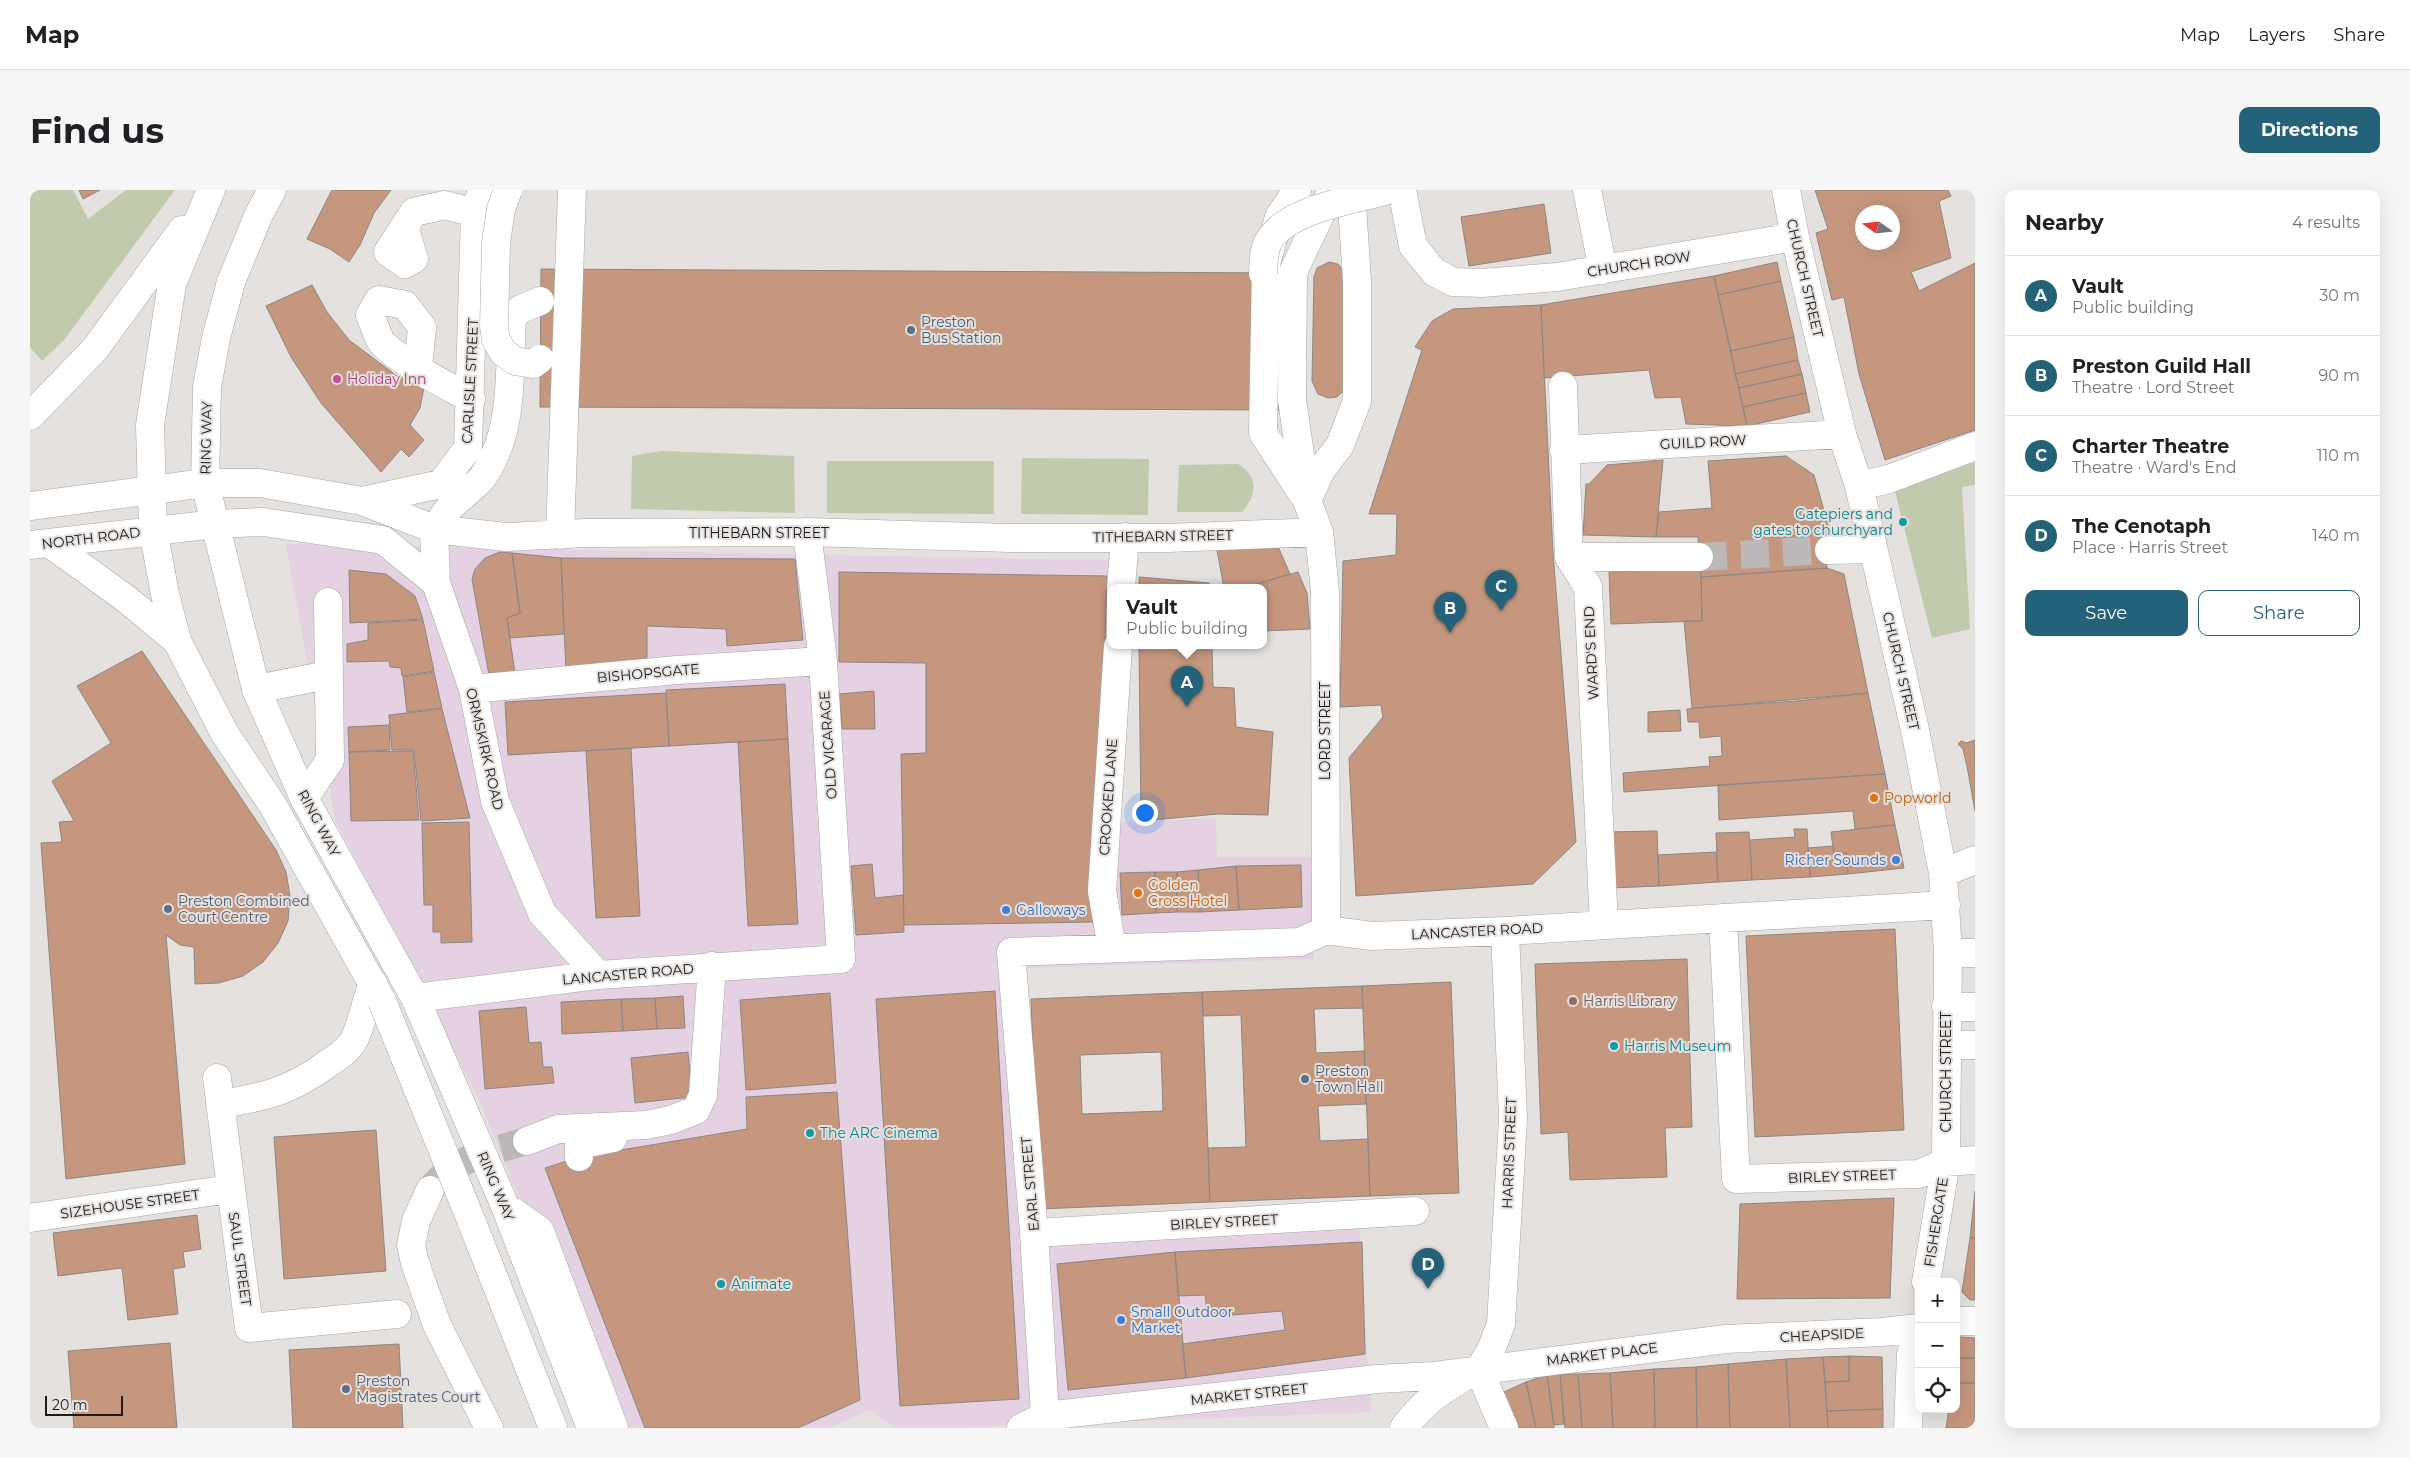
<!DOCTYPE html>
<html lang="en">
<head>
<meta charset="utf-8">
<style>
  body { margin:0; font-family:Montserrat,sans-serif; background:#f6f6f6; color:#202124 }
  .controls { position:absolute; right:15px; bottom:15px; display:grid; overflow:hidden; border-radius:10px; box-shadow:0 5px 20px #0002 }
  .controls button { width:45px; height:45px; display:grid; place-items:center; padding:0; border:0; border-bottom:1px solid #e0e0e0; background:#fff; color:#202124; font:25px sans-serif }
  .compass { position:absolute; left:1825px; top:15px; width:45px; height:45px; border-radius:50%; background:#fff; box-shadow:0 5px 20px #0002; rotate:284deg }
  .scale { position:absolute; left:15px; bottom:12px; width:78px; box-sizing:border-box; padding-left:5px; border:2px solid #1c1a1a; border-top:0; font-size:14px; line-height:18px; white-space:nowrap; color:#1c1a1a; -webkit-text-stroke:4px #e5e1df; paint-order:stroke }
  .you { position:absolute; left:1114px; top:622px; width:18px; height:18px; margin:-12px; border:4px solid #fff; border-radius:50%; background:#1a73e8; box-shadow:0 0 0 8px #1a73e833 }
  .badge { display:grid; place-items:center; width:32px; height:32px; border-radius:50%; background:#236278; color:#fff; font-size:16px; font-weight:700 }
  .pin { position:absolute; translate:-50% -41px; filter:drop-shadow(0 1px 2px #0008) }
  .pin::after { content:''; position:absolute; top:26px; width:18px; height:15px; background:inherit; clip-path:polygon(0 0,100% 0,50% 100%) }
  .popup { position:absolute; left:1077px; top:394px; width:160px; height:65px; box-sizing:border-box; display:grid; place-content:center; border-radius:10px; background:#fff; filter:drop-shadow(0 1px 4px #0005); font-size:16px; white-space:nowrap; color:#757577 }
  .popup b { font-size:19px; color:#202124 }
  .popup::after { content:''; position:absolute; left:50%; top:100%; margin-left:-10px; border:10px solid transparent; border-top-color:#fff }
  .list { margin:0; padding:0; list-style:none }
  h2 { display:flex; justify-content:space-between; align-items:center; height:65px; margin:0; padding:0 20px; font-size:21px }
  h2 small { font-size:16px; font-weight:400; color:#757577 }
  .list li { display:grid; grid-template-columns:32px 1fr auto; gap:15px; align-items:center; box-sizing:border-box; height:80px; padding:0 20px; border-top:1px solid #e0e0e0 }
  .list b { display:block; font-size:19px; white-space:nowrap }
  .list p { margin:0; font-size:16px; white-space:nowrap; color:#757577 }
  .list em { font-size:16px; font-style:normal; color:#757577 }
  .actions { display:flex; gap:10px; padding:15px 20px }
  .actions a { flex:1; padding:11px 0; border:1px solid #236278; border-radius:10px; text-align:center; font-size:18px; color:#236278 }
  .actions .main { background:#236278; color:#fff }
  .icon { flex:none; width:28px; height:28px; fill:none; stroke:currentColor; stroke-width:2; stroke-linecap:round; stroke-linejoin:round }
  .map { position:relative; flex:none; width:1945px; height:1238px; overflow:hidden; border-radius:10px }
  header { display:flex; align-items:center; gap:30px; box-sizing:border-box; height:70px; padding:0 25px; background:#fff; border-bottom:1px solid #e0e0e0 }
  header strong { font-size:24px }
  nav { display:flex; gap:28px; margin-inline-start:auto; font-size:18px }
  .intro { display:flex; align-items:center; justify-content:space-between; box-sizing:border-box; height:120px; padding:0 30px }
  h1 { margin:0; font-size:35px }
  .button { padding:12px 22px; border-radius:10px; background:#236278; color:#fff; font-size:18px; font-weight:700 }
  main { display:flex; gap:30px; padding:0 30px }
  aside { flex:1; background:#fff; border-radius:10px; box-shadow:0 5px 20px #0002 }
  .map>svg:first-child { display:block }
</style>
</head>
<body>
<header>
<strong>Map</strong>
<nav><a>Map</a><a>Layers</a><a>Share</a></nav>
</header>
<div class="intro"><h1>Find us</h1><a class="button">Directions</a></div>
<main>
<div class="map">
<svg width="1945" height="1238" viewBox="0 0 1945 1238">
  <rect width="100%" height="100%" fill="#e5e1df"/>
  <!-- commercial -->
  <path fill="#e4d1e1" d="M256 354 1094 371 1081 398 1088 632 1186 628 1187 667H1281L1284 769 992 778 991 1037 1328 1015 1341 1222 924 1238H865L840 1220 798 1238H584L448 908 305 629Z"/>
  <!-- green -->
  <path fill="#c2caae" d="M0 0H43L58 29 96 0H145L34 150 12 171 0 157Z
    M631 261 764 266 765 323 601 319 602 266Z
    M992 268 1119 269 1118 325 991 324Z
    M797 271H964V324L797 323Z
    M1945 272V295L1932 297 1940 439 1902 448 1865 301Z
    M1208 274C1229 286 1227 305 1212 322H1147L1149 275Z"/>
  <!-- building -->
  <path fill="#c5977e" stroke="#8a8785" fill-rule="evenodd" d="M49 0H70L53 9Z
    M302 0H361L344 23 330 55 319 72 300 59 277 49Z
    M1785 0H1918L1921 6 1909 11 1921 68 1881 82 1889 101 1945 73V240L1855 270 1829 184 1814 107 1802 110 1786 43 1798 39ZM1832 22H1862V52H1832Z
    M1514 14 1521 63 1439 76 1431 27Z
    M1299 72 1308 74 1314 82 1315 199 1307 207 1298 208 1288 204 1282 191 1284 87 1287 78Z
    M1747 72 1751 91 1688 105 1684 86Z
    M511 79 1252 83 1251 220 510 217Z
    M1684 86 1717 236 1656 234 1651 207 1625 208 1619 180 1514 188 1511 115Z
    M1751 91 1764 147 1701 161 1688 105Z
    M282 95 297 122 319 150 367 186 394 197 390 218 380 235 394 250 379 267 371 259 351 282 291 213 261 167 236 116Z
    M1511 115 1523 363 1546 652 1503 694 1326 706 1319 568 1353 527 1351 515 1310 517 1313 371 1366 365 1367 324H1339L1392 160 1385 157 1402 131 1423 119Z
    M1764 147 1768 170 1705 184 1701 161Z
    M1768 170 1772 184 1709 198 1705 184Z
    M1772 184 1776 203 1713 217 1709 198Z
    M1776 203 1780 222 1717 236 1713 217Z
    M1756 266 1784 285 1801 345H1795L1797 378 1671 387 1668 347H1626L1629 322 1682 318 1678 271Z
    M1633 270 1626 347 1553 345 1556 294H1559L1577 275Z
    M1246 352 1260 384 1213 398H1194L1186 355Z
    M470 362 482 363 490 423 477 428 485 483 459 485 442 389 445 379 455 368Z
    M482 363 531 368 534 444 480 448 477 428 490 423Z
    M531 368 765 369 773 450 697 456 696 439 617 436V468L536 481Z
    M1797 378 1814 384 1838 503 1767 511 1662 518 1654 431H1672L1671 387Z
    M1671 379 1672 431 1581 434 1579 382Z
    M319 380 356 384 385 406 393 429 320 433Z
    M809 382 1077 386 1066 732 874 735 871 564 896 563V473L809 472Z
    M1268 382 1277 403 1280 439 1233 441V398H1213Z
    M1109 387 1179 393V398H1109Z
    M393 430 404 481 372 486 371 478 360 477 359 471 317 472V454L338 450V433Z
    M1109 456H1182L1183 497 1204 498 1206 537 1243 542 1238 625 1188 624 1111 631Z
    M112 461 246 660 256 682 260 706 258 731 248 753 233 772 213 786 189 793 165 794 164 757 150 755 136 745 155 974 36 989 11 653 32 652 29 632 44 631 22 591 81 553 47 496Z
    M404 482 412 518 377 522 373 487Z
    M755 494 758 549 639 556 636 500Z
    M844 501 845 539H812L809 504Z
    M636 503 639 556 478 565 475 512Z
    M1838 503 1855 584 1594 602 1593 583 1680 576 1679 567 1692 566 1691 546 1670 548 1669 532H1658L1657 519Z
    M412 519 440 628 391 631 384 560H362L359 525Z
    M1650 520 1651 541 1618 542V522Z
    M359 535 360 560 319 562 318 537Z
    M758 549 768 734 718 736 708 552Z
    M1945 550V621L1937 576 1933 559 1928 554 1931 551 1936 553Z
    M601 558 610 726 566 728 556 561Z
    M383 561 389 630 321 631 319 562Z
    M1855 584 1865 635 1825 639 1823 621 1689 630 1688 595Z
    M439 632 442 752 411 753V742H403V715H394L392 633Z
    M1865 635 1874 678 1818 684 1816 663 1804 665 1801 642Z
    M1764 639H1777L1780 687 1722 690 1720 650 1765 647Z
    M1627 641 1629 696 1581 698 1578 642Z
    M1719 642 1722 690 1688 692 1686 643Z
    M1803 656 1804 665 1816 663 1818 684 1780 687 1778 658Z
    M1686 662 1688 692 1629 696 1628 665Z
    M842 674 845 708 873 705 874 742 826 745 821 676Z
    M1271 675 1272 717 1209 720 1206 676Z
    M1206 676 1209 720 1170 722 1168 680Z
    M1168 680 1170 722H1147V682Z
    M1125 682H1147V722L1126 723Z
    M1125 682 1126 723 1092 725 1090 683Z
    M1865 739 1874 940 1725 947 1716 746Z
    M1657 769 1662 937 1635 938 1637 987 1540 990 1538 942 1511 944 1505 774Z
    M1421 792 1429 1003 1340 1006 1332 796Z
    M1332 796 1333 818 1284 819 1286 863 1334 861 1336 914 1288 916 1290 951 1338 949 1340 1006 1180 1012 1178 958 1216 957 1211 825 1173 826 1172 802Z
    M965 801 989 1209 870 1216 846 809Z
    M1172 802 1180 1012 1009 1019 1001 809ZM1131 862 1133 921 1052 924 1050 865Z
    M800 803 806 893 716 900 710 810Z
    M653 806 655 838 627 839 625 808Z
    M625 808 627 839 593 841 591 809Z
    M591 809 593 841 532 844 531 812Z
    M496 817 499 853 511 852 513 877H522L524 893 455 899 449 821Z
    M658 862 662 907 605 913 601 868Z
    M807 902 830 1210 768 1238H615L515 978 549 967 717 939 716 907Z
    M346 940 356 1081 254 1089 244 947Z
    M1945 1001V1048H1940Z
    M1864 1008 1860 1108 1707 1109 1710 1014Z
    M167 1025 171 1059 153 1062 155 1077 143 1079 148 1124 98 1130 92 1078 28 1086 23 1043Z
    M1940 1048H1945V1110H1940L1932 1102Z
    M1332 1052 1335 1164 1156 1188 1152 1154 1255 1140 1252 1121 1178 1127 1175 1105 1148 1106 1145 1062Z
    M1145 1062 1156 1188 1038 1200 1027 1074Z
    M1930 1147 1945 1148V1168H1926V1150Z
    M140 1153 147 1238H44L38 1161Z
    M369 1154 373 1238H263L259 1160Z
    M1819 1166 1852 1167 1853 1219 1797 1221 1795 1192 1819 1191Z
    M1819 1166V1191L1795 1192 1793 1167Z
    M1793 1167 1798 1238H1760L1756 1169Z
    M1926 1168H1945V1193H1926Z
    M1756 1169 1760 1238H1700L1698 1174Z
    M1698 1174 1700 1238H1667L1666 1177Z
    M1666 1177 1667 1238H1625L1624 1179Z
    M1624 1179 1625 1238H1583L1580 1183Z
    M1580 1183 1583 1238H1552L1548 1184Z
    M1530 1184 1534 1234 1524 1235 1517 1185Z
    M1530 1184H1548L1552 1238H1535Z
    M1517 1185 1524 1238H1506L1496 1192Z
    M1496 1192 1506 1238H1488L1474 1202Z
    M1926 1193H1945V1238H1916L1919 1219H1926Z
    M1853 1219V1238H1798L1797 1221Z"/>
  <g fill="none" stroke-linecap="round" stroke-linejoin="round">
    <!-- minor-tunnel -->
    <path stroke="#bdb9b8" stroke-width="28" stroke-dasharray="28 14" stroke-linecap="butt" d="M1669 367 1799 360
      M400 1000C426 967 458 962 497 951"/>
    <!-- minor casing -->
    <g stroke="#a8a5a3" stroke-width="29">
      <path id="minor" d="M1267 0 1249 27 1236 74 1233 243 1272 303
        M1372 0 1383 56 1404 82 1423 92 1452 93 1527 87 1765 47
        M1557 0 1573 80
        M1756 0 1765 47 1812 244 1829 296 1885 540 1913 683 1918 763 1916 972 1896 1092
        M374 37 384 69 375 74 358 62 384 22 415 15 445 23
        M388 178 392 137 375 115 349 110 340 125C344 134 348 150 355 156 376 175 416 195 441 209
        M1533 196 1539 367 1558 397 1574 735
        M1534 260 1812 244
        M175 293H230L332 311 404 339 476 347 555 343 777 342 980 348H1138L1289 342
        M1829 296 1859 289 1945 256
        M332 311 411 294 438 258 445 23 452 0
        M1277 311 1291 280 1310 255 1327 211V90L1321 0
        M186 334 233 332 353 350 406 393
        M404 339 406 393 443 499 465 611 512 723 568 785
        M404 339C410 332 414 324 420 317 430 307 443 299 452 288 485 242 479 181 482 127L491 119 510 111
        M530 345 542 0
        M1799 360 1842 359
        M1539 367H1669
        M1091 398 1095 347
        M226 499 298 485
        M443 499 647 480 793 471
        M274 608 300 570 298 412
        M1913 683 1945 670
        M1693 728 1706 989 1889 984 1916 972 1945 970
        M1296 740 1295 402 1289 342 1277 311 1262 210 1263 82 1302 0
        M1082 758 1072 701 1088 456
        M1918 763H1945
        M385 808 568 785 811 769 793 471 777 342
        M1916 816 1945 817
        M1917 855H1945
        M187 888 219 1138 367 1124
        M190 914C236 907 261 901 300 872 309 866 320 859 325 848 332 832 336 811 343 793
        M497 951 528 939 616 935 641 930 666 920 673 905 682 776
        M549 967V955L583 948
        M400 1000 386 1031 381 1055 385 1073 407 1135 459 1238
        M475 1016 510 1041 584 1238
        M0 1028 200 999
        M1004 1043 1385 1021
        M1926 1131H1945
        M1449 1180 1461 1160 1471 1134 1483 928 1475 741
        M1449 1180 1474 1238
        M1015 1226 1004 1043 981 762 1270 752 1296 740 1342 746 1475 741 1916 715
        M991 1238 1015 1226 1347 1189 1404 1186 1696 1149 1852 1142 1889 1138
        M1374 1238C1392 1213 1410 1201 1436 1186
        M1878 1238 1881 1164 1889 1139"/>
    </g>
    <!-- highway casing -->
    <g stroke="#a8a5a3" stroke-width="29">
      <path id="highway" d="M181 0 142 94 120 235 123 340 135 404 147 451 195 544 242 614 352 811
        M242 0 229 24 201 92 186 148 177 197 175 293 226 499 274 608 385 808 403 849
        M0 226 65 159 152 40
        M0 316 175 293
        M19 353 95 408 147 451
        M0 355 186 334
        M475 1016 561 1238
        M441 1030 523 1238"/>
    </g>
    <!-- minor -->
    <use href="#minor" stroke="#fff" stroke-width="28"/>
    <!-- highway -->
    <use href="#highway" stroke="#fff" stroke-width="28"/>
    <!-- minor-bridge casing -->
    <g stroke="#a8a5a3" stroke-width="29" stroke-linecap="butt">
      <path id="minor-bridge" d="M478 0 471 19 466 52 464 136 466 150 473 162 485 171 503 174 510 169
        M1233 83C1234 71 1233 59 1240 49 1261 18 1324 10 1358 0"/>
    </g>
    <!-- highway-bridge casing -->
    <g stroke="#a8a5a3" stroke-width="29" stroke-linecap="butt">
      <path id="highway-bridge" d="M352 811 441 1030
        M403 849 475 1016"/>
    </g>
    <!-- minor-bridge -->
    <use href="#minor-bridge" stroke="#fff" stroke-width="28"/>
    <!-- highway-bridge -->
    <use href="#highway-bridge" stroke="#fff" stroke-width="28"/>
  </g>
  <!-- markers -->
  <g fill="#5c6f8a" stroke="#e5e1df" stroke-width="2">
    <circle cx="881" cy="140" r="5"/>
    <circle cx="138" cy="719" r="5"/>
    <circle cx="1275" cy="889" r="5"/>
    <circle cx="316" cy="1199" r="5"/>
  </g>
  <circle fill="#d1479c" stroke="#e5e1df" stroke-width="2" cx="307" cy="189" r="5"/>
  <g fill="#0f9aa8" stroke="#e5e1df" stroke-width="2">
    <circle cx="1873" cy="332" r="5"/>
    <circle cx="1584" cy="856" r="5"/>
    <circle cx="780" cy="943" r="5"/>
    <circle cx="691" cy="1094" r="5"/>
  </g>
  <g fill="#e8710a" stroke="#e5e1df" stroke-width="2">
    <circle cx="1844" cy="608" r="5"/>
    <circle cx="1108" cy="703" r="5"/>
  </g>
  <g fill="#3f7fe0" stroke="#e5e1df" stroke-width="2">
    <circle cx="1866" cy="670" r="5"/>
    <circle cx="976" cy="720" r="5"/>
    <circle cx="1091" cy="1130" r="5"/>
  </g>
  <circle fill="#8d6e63" stroke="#e5e1df" stroke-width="2" cx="1543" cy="811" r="5"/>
  <g text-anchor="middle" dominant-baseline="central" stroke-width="4" stroke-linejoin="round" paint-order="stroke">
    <!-- street labels -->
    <g font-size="14" fill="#1c1a1a" stroke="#e5e1df">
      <text transform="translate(1609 74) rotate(-9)">CHURCH ROW</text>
      <text transform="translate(1775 88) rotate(77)">CHURCH STREET</text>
      <text transform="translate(440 191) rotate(-87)">CARLISLE STREET</text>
      <text transform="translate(176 248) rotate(-89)">RING WAY</text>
      <text transform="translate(1673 252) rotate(-3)">GUILD ROW</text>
      <text x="729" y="343">TITHEBARN STREET</text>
      <text transform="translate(1133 346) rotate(-1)">TITHEBARN STREET</text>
      <text transform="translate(61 348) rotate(-7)">NORTH ROAD</text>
      <text transform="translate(1561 463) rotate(-93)">WARD'S END</text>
      <text transform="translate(1871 481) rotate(77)">CHURCH STREET</text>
      <text transform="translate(618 483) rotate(-5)">BISHOPSGATE</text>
      <text transform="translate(1295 541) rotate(-90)">LORD STREET</text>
      <text transform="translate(798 555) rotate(-94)">OLD VICARAGE</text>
      <text transform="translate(455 559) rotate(77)">ORMSKIRK ROAD</text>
      <text transform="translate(1078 607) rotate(-86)">CROOKED LANE</text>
      <text transform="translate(289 633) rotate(62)">RING WAY</text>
      <text transform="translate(1447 741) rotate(-3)">LANCASTER ROAD</text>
      <text transform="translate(598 784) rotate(-5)">LANCASTER ROAD</text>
      <text transform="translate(1916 882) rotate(-90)">CHURCH STREET</text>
      <text transform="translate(1479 963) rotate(-88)">HARRIS STREET</text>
      <text transform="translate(1812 986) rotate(-2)">BIRLEY STREET</text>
      <text transform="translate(1000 994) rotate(-95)">EARL STREET</text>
      <text transform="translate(466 996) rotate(67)">RING WAY</text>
      <text transform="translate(100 1014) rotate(-8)">SIZEHOUSE STREET</text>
      <text transform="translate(1194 1032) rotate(-3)">BIRLEY STREET</text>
      <text transform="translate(1906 1032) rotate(-81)">FISHERGATE</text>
      <text transform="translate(210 1069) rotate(82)">SAUL STREET</text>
      <text transform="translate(1792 1145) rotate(-3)">CHEAPSIDE</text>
      <text transform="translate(1572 1164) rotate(-7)">MARKET PLACE</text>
      <text transform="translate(1219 1204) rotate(-6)">MARKET STREET</text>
    </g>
    <!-- service labels -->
    <g font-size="14" fill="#4e5e75" stroke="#e5e1df" text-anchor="start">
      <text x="891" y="132">Preston<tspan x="891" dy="16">Bus Station</tspan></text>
      <text x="148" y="711">Preston Combined<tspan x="148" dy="16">Court Centre</tspan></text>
      <text x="1285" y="881">Preston<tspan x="1285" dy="16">Town Hall</tspan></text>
      <text x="326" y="1191">Preston<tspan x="326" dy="16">Magistrates Court</tspan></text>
    </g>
    <!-- hotel labels -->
    <g font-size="14" fill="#b23c85" stroke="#e5e1df" text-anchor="start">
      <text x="317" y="189">Holiday Inn</text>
    </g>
    <!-- culture labels -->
    <g font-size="14" fill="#0d838f" stroke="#e5e1df" text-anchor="start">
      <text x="1863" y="324" text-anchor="end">Gatepiers and<tspan x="1863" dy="16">gates to churchyard</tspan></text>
      <text x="1594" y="856">Harris Museum</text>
      <text x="790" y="943">The ARC Cinema</text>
      <text x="701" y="1094">Animate</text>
    </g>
    <!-- food labels -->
    <g font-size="14" fill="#c56008" stroke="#e5e1df" text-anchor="start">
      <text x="1854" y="608">Popworld</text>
      <text x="1118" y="695">Golden<tspan x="1118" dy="16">Cross Hotel</tspan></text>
    </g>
    <!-- shop labels -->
    <g font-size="14" fill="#366cbe" stroke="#e5e1df" text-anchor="start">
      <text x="1856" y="670" text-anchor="end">Richer Sounds</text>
      <text x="986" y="720">Galloways</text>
      <text x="1101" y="1122">Small Outdoor<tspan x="1101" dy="16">Market</tspan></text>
    </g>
    <!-- education labels -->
    <g font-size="14" fill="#785e54" stroke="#e5e1df" text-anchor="start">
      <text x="1553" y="811">Harris Library</text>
    </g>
  </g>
</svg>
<div class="controls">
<button>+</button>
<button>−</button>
<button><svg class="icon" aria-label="locate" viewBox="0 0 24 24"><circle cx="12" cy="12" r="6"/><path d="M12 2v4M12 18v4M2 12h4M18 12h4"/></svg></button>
</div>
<svg class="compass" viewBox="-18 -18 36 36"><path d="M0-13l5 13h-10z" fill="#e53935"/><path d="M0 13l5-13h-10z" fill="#757577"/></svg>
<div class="scale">20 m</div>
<div class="you"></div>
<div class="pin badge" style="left:1157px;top:517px">A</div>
<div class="popup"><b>Vault</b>Public building</div>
<div class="pin badge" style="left:1420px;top:443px">B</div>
<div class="pin badge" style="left:1471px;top:421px">C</div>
<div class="pin badge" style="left:1398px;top:1099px">D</div>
</div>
<aside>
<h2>Nearby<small>4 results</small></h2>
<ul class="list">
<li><span class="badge">A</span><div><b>Vault</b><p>Public building</p></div><em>30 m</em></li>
<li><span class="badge">B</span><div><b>Preston Guild Hall</b><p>Theatre · Lord Street</p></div><em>90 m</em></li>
<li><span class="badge">C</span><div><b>Charter Theatre</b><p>Theatre · Ward's End</p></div><em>110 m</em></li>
<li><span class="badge">D</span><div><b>The Cenotaph</b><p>Place · Harris Street</p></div><em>140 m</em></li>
</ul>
<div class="actions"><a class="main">Save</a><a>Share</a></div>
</aside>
</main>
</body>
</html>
